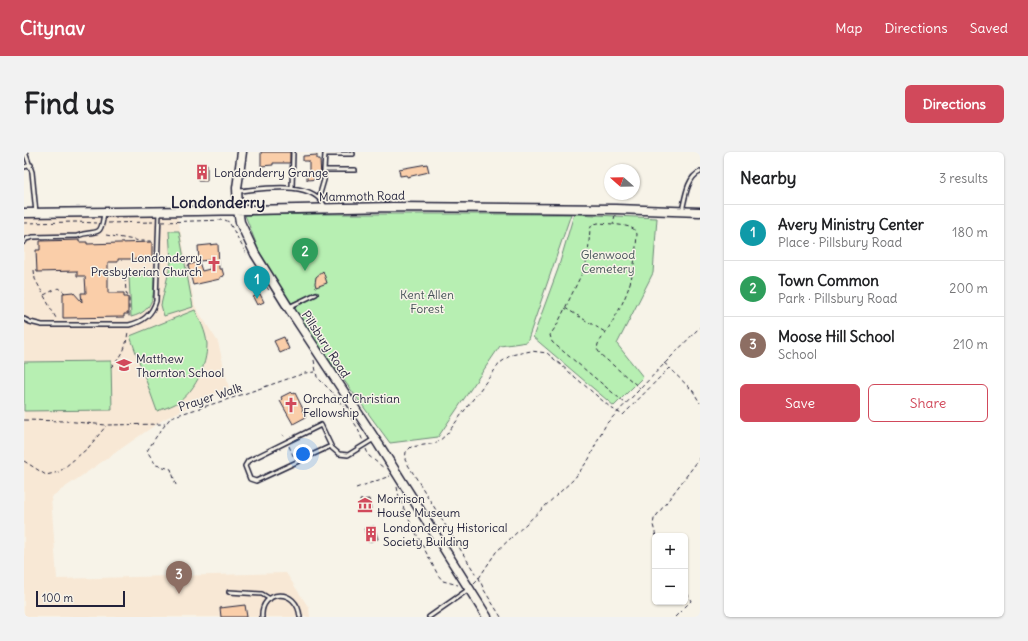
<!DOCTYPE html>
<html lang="en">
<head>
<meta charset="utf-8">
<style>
  body { margin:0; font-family:Delius,sans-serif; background:#f2f2f2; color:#202124 }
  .controls { position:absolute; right:12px; bottom:12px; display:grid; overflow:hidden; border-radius:6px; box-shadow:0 1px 3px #0004 }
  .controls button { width:36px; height:36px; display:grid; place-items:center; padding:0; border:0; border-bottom:1px solid #e0e0e0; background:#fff; color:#202124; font:20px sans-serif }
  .compass { position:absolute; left:580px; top:12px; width:36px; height:36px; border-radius:50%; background:#fff; box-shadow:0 1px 3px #0004; rotate:290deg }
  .scale { position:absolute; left:12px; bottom:10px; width:89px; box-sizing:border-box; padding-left:4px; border:2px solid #22223b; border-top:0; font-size:11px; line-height:14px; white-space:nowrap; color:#22223b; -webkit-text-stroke:3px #f7f3e8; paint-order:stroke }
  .you { position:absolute; left:279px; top:302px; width:14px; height:14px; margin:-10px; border:3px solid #fff; border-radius:50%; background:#1a73e8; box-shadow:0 0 0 6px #1a73e833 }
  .badge { display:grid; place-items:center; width:26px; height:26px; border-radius:50%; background:#d1495b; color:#fff; font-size:13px; font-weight:700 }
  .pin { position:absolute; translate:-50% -33px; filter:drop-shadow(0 1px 2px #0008) }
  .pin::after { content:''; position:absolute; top:21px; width:14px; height:12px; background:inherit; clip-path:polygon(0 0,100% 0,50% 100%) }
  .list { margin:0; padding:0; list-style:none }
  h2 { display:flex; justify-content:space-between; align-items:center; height:52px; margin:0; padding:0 16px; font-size:17px }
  h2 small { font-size:13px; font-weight:400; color:#757577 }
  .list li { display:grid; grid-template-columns:26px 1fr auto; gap:12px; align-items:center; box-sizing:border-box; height:56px; padding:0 16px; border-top:1px solid #e0e0e0 }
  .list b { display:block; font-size:15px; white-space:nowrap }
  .list p { margin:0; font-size:13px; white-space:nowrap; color:#757577 }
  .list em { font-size:13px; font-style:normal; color:#757577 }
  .actions { display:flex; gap:8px; padding:12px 16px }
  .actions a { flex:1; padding:9px 0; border:1px solid #d1495b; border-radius:6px; text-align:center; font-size:14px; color:#d1495b }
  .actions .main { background:#d1495b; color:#fff }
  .map { position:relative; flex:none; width:676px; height:465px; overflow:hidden; border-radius:6px }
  header { display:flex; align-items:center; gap:24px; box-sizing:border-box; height:56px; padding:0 20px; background:#d1495b; color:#fff }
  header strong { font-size:19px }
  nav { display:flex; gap:22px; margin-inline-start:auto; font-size:14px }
  .intro { display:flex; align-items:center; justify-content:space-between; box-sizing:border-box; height:96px; padding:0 24px }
  h1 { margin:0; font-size:28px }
  .button { padding:10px 18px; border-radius:6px; background:#d1495b; color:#fff; font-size:14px; font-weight:700 }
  main { display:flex; gap:24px; padding:0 24px }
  aside { flex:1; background:#fff; border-radius:6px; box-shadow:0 1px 3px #0004 }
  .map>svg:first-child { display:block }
</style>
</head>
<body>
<header>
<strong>Citynav</strong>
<nav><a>Map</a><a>Directions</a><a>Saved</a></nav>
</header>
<div class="intro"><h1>Find us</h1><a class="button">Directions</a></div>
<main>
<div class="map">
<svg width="676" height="465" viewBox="0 0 676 465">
  <rect width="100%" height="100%" fill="#f7f3e8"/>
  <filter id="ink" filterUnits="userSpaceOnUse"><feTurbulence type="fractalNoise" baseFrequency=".025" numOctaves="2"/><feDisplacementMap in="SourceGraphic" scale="8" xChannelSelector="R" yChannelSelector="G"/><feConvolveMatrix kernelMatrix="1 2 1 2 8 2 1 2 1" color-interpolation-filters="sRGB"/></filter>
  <g filter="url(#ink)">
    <!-- built -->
    <path fill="#f8e8d5" d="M153 62 171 154 194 190 205 236 140 267 27 345 33 427 262 421 285 456 286 465H0V65Z"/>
    <!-- green -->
    <path fill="#b7efb2" stroke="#6c8876" d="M308 62H547L503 190 476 194 414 285 366 291 272 163 235 99 221 63Z
      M550 62 633 66 629 121 593 192 619 225 590 254 509 185 534 117Z
      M145 79H155L169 155 140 164 137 153 147 110Z
      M130 121C130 142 131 159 107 165L105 124Z
      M171 158C176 168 182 180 183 192 183 214 170 242 151 252 145 255 139 257 133 259L106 184Z
      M87 209 88 258 0 259V210Z"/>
    <!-- building -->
    <path fill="#facea9" stroke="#22223b" d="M237 0H266V11H249V13L237 14Z
      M293 3V7H296L297 26 295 27 283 28V20H285V9H279V4Z
      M173 12H183V29H174Z
      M403 12 405 20 383 25V23L376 24 375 17Z
      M55 88V90H63V92L128 90V107H94V110H84V141H100V145H104V162H100V165L39 166V141L49 140 58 150 57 141H62L61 124H53V119L13 120 12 98H16V89Z
      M194 92 195 117H198L200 124 196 125V127L169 133 164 113 175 110 178 119 186 117V108L175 109 174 94Z
      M299 119 303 131 292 135 291 131 292 125Z
      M236 142 240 150 233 153 229 145Z
      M260 185 265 197 256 201 250 189Z
      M267 240 269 242 271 241 279 257 278 258 282 265 269 272 256 249 258 247 257 245Z
      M345 347 347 357 338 358 336 348Z
      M350 374 354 387 344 390 340 377Z
      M221 453 223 465H197L196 456Z"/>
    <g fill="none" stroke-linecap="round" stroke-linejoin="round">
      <!-- lane casing -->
      <g stroke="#22223b" stroke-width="6">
        <path id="lane" d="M1 0 8 20 12 61
          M0 15 7 13
          M300 18 301 2H329
          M268 36 269 0
          M214 39C238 37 289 27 301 55
          M295 45 300 28V18H331
          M658 59C661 47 663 25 676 20
          M0 90 2 87 9 85 53 84C72 76 77 89 80 60
          M265 155 292 142
          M0 167 6 170 18 173H105C119 170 128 163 132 149L135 60
          M307 294 232 329 226 327 221 314 224 309 297 273 308 296 315 302 324 303 350 287
          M205 440 238 442 246 447
          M238 465C236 438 273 434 276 465
          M405 465 445 437"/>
      </g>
      <!-- secondary casing -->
      <g stroke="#22223b" stroke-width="11">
        <path id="secondary" d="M218 0 213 36 214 58 216 70 231 102 264 155 355 293 463 465
          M0 61 172 59 369 55 592 57 676 60"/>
      </g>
      <!-- path -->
      <path stroke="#22223b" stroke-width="1" stroke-dasharray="4 3" stroke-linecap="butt" d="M591 63 589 72C598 74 610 73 613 82 612 95 611 110 608 123 603 148 588 171 574 192L573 197 577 203 616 236
        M138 70 201 68 205 70 223 103
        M0 71 52 70 73 71
        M84 71 129 70
        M589 72 574 71 568 73 566 77 564 103 561 115 533 173 526 183 528 190 601 251
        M82 83 116 89H130
        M10 118 11 127 33 168
        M235 123 246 140
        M101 126 102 140 105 147V167
        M20 143 34 136 41 141
        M541 156 581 180
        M290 208 293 225 309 241 323 260 333 275 339 289
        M640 211 645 215
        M87 215C100 203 102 195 104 179
        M0 268 41 269 82 273 141 272
        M258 282 260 285
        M265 294 270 306
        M342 297 345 304 360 316
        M0 309 22 323 35 320 64 296 82 274
        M152 333 147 317 132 313 123 299 132 285 147 265 208 246 281 221 291 220
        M373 335 375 345 383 364 414 423 419 429 434 433
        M332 336 366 324
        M632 384 629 373 630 367 676 306
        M450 431 455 426 472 400 550 327 565 307 576 283 583 271 676 175
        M477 465 460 438 455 426 451 421 381 308 382 300 387 295 413 291 423 282 476 211 487 203 507 199 523 201 587 256 599 263 645 216 669 239 676 251
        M651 465 667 449 661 437"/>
      <!-- lane -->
      <use href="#lane" stroke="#f7f3e8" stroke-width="3"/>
      <!-- secondary -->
      <use href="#secondary" stroke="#f7f3e8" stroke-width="8"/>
    </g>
  </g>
  <!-- icons -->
  <defs>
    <g id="building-bare" transform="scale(1.2)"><path d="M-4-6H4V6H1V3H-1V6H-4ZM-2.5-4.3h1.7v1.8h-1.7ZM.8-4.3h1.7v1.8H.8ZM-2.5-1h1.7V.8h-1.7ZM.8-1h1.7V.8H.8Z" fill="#d1495b" stroke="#f7f3e8" stroke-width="2.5" paint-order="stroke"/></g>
    <g id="church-bare" transform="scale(1.2)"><path d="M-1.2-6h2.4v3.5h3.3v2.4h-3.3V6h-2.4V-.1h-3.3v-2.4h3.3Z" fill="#d1495b" stroke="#f7f3e8" stroke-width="2.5" paint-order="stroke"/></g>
    <g id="school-bare" transform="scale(1.2)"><path d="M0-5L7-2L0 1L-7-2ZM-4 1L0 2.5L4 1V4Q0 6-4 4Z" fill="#d1495b" stroke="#f7f3e8" stroke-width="2.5" paint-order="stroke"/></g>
    <g id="museum-bare" transform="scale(1.2)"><path d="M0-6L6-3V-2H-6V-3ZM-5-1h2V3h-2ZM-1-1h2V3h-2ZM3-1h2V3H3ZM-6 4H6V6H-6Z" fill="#d1495b" stroke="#f7f3e8" stroke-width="2.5" paint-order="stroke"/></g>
  </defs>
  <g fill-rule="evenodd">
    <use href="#building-bare" x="178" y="20"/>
    <use href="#church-bare" x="190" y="112"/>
    <use href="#school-bare" x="100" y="213"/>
    <use href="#church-bare" x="267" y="253"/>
    <use href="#museum-bare" x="341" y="353"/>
    <use href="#building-bare" x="347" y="382"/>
  </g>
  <g text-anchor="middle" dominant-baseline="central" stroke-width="3" stroke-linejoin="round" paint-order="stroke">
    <!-- poi labels -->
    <g font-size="12" fill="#22223b" stroke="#f7f3e8" text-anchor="start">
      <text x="190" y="20">Londonderry Grange</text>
      <text x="178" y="105" text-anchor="end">Londonderry<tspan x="178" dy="14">Presbyterian Church</tspan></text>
      <text x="112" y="206">Matthew<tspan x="112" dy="14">Thornton School</tspan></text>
      <text x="279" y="246">Orchard Christian<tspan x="279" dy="14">Fellowship</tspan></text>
      <text x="353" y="346">Morrison<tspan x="353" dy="14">House Museum</tspan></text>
      <text x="359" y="375">Londonderry Historical<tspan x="359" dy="14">Society Building</tspan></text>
    </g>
    <!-- street labels -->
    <g font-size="12" fill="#22223b" stroke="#f7f3e8">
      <text transform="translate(338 44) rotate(-1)">Mammoth Road</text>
      <text transform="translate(302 192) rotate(57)">Pillsbury Road</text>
      <text transform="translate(186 245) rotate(-18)">Prayer Walk</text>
    </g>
    <!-- park labels -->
    <g font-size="12" fill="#475559" stroke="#f7f3e8">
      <text x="584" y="102">Glenwood<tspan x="584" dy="14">Cemetery</tspan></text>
      <text x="403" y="142">Kent Allen<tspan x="403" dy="14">Forest</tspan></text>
    </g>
    <!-- district labels -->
    <g font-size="16" font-weight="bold" fill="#22223b" stroke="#f7f3e8">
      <text x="194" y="50">Londonderry</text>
    </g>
  </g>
</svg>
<div class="controls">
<button>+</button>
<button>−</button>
</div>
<svg class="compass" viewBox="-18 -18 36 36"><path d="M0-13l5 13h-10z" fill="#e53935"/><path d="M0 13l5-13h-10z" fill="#757577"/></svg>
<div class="scale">100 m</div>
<div class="you"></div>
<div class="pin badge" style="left:233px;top:147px;background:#0f9aa8">1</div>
<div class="pin badge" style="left:281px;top:119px;background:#2e9e5b">2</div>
<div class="pin badge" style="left:155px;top:442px;background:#8d6e63">3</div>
</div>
<aside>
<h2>Nearby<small>3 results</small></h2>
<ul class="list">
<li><span class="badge" style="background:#0f9aa8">1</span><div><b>Avery Ministry Center</b><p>Place · Pillsbury Road</p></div><em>180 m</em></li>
<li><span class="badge" style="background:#2e9e5b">2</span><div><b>Town Common</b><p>Park · Pillsbury Road</p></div><em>200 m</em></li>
<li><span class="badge" style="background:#8d6e63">3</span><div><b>Moose Hill School</b><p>School</p></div><em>210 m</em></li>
</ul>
<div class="actions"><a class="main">Save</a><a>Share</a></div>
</aside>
</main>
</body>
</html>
